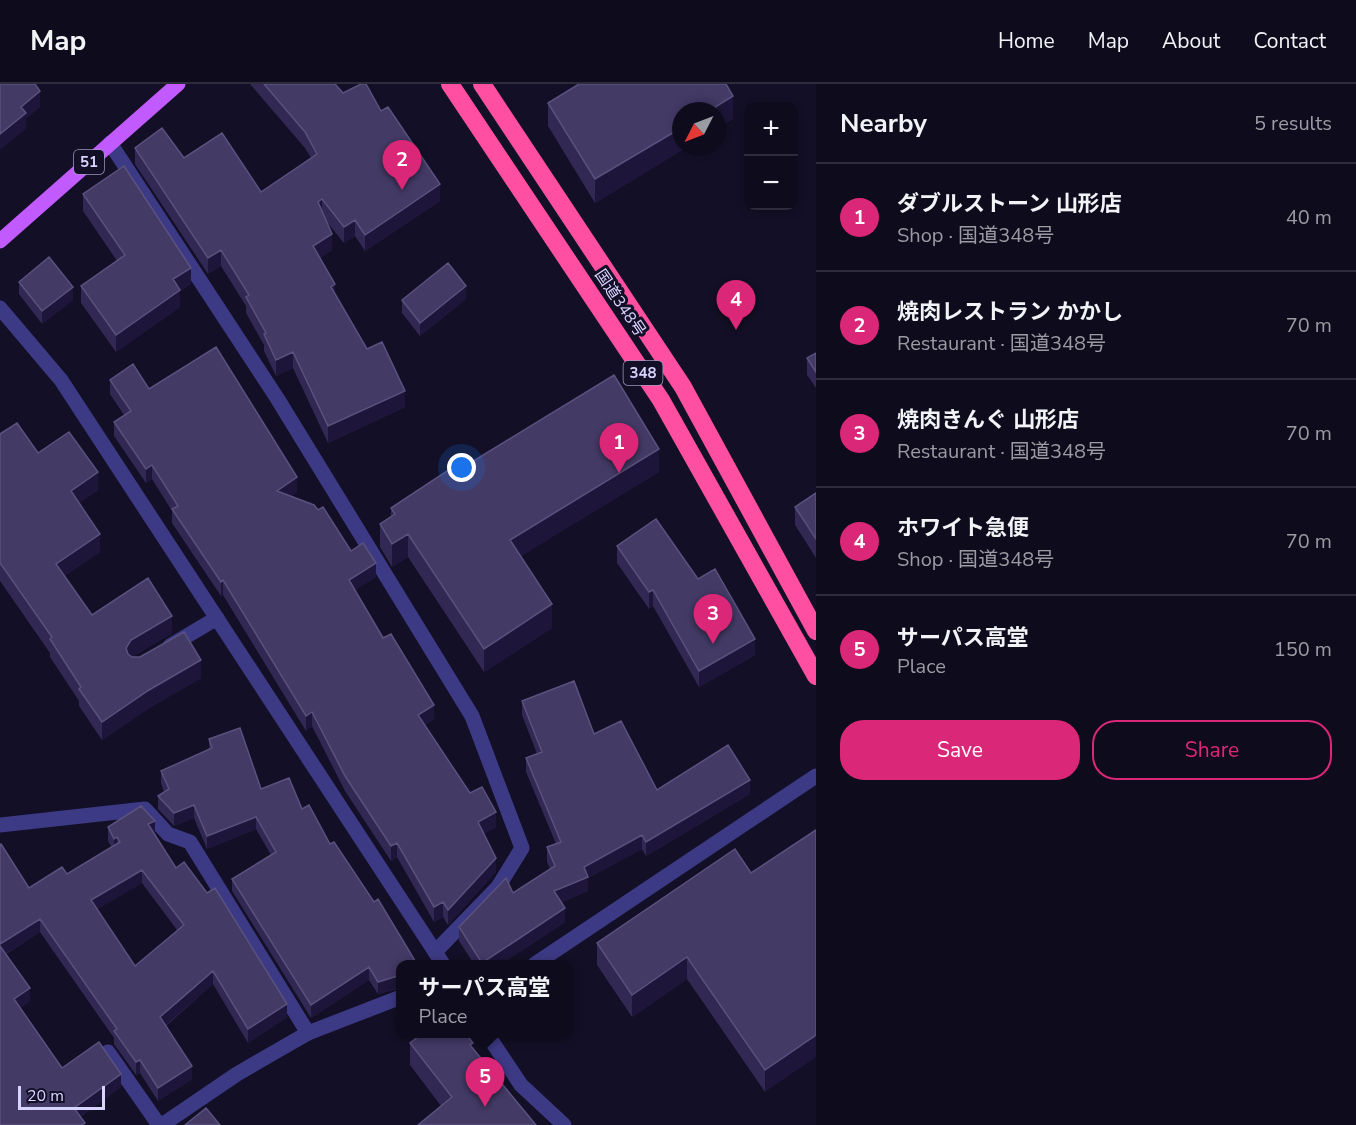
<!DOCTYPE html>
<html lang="en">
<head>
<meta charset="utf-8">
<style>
  body { margin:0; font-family:"Nunito Sans","Noto Sans JP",sans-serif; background:#1c1929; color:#f1f3f6 }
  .controls { position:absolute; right:18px; top:18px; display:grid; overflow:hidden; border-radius:12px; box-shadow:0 3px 9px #0003 }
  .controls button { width:54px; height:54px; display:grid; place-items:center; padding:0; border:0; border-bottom:2px solid #2e2b3b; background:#0e0b1c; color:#f1f3f6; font:30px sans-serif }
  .compass { position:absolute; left:672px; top:18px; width:54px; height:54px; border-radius:50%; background:#0e0b1c; box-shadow:0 3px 9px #0003; rotate:228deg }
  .scale { position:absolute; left:18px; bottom:15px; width:87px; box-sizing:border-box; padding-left:6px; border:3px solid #d9d4ff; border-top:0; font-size:16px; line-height:21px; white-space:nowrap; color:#d9d4ff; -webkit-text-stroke:4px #130f26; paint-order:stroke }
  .you { position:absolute; left:462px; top:384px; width:21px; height:21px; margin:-15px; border:4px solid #fff; border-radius:50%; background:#1a73e8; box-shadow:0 0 0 9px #1a73e833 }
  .badge { display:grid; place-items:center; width:39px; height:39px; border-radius:50%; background:#db2777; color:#fff; font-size:20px; font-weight:700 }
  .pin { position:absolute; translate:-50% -50px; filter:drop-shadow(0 2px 3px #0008) }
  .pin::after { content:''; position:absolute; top:32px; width:21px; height:18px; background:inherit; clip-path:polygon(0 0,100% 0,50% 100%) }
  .popup { position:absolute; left:396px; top:876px; width:177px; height:78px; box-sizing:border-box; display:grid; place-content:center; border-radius:12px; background:#0e0b1c; filter:drop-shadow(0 2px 4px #0005); font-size:20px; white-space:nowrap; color:#9b9ba3 }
  .popup b { font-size:22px; color:#f1f3f6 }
  .popup::after { content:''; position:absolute; left:50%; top:100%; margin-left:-12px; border:12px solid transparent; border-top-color:#0e0b1c }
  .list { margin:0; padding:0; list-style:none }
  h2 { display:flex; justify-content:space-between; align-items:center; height:78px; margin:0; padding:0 24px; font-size:26px }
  h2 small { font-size:20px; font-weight:400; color:#9b9ba3 }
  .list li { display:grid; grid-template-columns:39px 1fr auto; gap:18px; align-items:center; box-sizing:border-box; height:108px; padding:0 24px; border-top:2px solid #2e2b3b }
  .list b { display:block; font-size:22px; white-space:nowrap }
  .list p { margin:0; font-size:20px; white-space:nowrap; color:#9b9ba3 }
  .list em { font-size:20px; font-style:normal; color:#9b9ba3 }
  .actions { display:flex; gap:12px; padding:18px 24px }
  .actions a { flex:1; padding:14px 0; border:2px solid #db2777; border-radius:24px; text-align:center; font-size:21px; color:#db2777 }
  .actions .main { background:#db2777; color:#fff }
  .map { position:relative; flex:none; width:816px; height:1041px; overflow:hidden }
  header { display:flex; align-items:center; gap:36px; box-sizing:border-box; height:84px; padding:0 30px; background:#0e0b1c; border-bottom:2px solid #2e2b3b }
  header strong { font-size:28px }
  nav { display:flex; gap:33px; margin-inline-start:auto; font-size:21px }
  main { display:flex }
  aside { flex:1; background:#0e0b1c }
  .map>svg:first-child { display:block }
</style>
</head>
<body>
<header>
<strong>Map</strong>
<nav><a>Home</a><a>Map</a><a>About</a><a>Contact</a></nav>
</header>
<main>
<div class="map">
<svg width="816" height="1041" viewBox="0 0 816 1041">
  <rect width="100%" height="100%" fill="#130f26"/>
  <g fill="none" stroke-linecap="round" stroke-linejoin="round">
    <!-- lane -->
    <path stroke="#3d3a85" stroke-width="15" d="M110 59 277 314 472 632 522 764 498 803 435 868
      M170 562 217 534
      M0 741 145 725 168 750 190 758 308 949
      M535 880 816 692
      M108 968 159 1041"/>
    <!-- street -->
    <path stroke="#3d3a85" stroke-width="15" d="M0 224 61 296 443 880
      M487 950 521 1001 564 1041
      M162 1041 237 990 308 949 401 913"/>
    <!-- primary -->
    <path stroke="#c25bff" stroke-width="15" d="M0 157 178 0"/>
    <!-- highway -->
    <path stroke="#ff4fa3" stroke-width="18" d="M450 0 661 316 816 592
      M482 0 683 303 816 547"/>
  </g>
  <!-- wall -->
  <path fill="#312854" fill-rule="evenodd" d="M250 0H335L343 9 381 27 440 117 365 167 355 152 344 159 326 137 332 166 320 174 335 210 367 265 405 323 328 359 293 284 276 292 264 267V261L246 229V222L221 182 208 190 135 80V64L184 74 261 108 311 74 305 64Z
    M548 19 733 35 681 63H687L595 119 548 42Z
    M83 110 191 200 180 207V223L116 268 81 219V202L117 177 83 127Z
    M19 198 73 216 42 240 19 210Z
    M466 215 420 252 402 229V216Z
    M816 269V304L807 291V274Z
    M110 296 149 305 297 408 291 412 318 426 351 467 376 493 355 506 434 635 425 641 470 709 496 743 483 750 496 788 448 841 443 833 434 838 397 773 391 777 345 707 312 642 306 647 223 511 221 512 172 439V427L152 395 146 399 114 352V338L124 331 110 310Z
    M0 350 38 369 98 406 79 419 100 468 64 492 92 531 172 549 132 573 201 594 149 624 102 656 79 622V617L50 573V569L0 497Z
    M462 384 659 388 520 472 552 544 484 588 408 473 392 483 380 463V440L391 433V424Z
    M816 409V474L795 441V423Z
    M617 462 698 495 755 571 699 603 653 522 649 525 617 479Z
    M522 617 594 650 657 706 750 710 646 772 642 765 588 794V807L562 818 565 838 501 880H474L459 857V843L550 785 547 778V763L556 760 526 688V674L537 670 522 631Z
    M209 655 261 705 302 725 330 760 401 880V904L378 910 369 896 311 934 232 807V795L271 771 256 745 207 765 194 734 174 742 158 725V712L164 708 161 699V687L209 666Z
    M108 743 155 750 176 784 287 933 248 959 213 900 166 942 192 995 158 1017 140 989 136 991 114 960V954L40 848 6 870 30 917 20 924 62 984 121 1003 80 1033 85 1041H0V761L29 804 67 790 112 764 108 757ZM142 799 177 846 135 882 97 825Z
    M816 746 765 1008 687 895 632 933 597 881V859L751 789Z
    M410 959 473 965 536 1041 441 1022 410 981Z"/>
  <!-- shaded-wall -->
  <path fill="#1d163a" d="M40 7V23L26 35V45L0 66V50L21 23Z
    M733 12V35L717 45V27H709Z
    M681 44V63H687L595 119V95Z
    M440 100V117L365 167V151Z
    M322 115V132L318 118Z
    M355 136V152L344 159V143Z
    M332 150V166L313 178V162Z
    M221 166V182L208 190V174Z
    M191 184V200L180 207V223L116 268V251L173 195Z
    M335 200V217L331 203Z
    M466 202V215L420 252V239Z
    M73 203V216L42 240V227Z
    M293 268V284L276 292V276Z
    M405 307V323L328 359V342Z
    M659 365V388L510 479V456Z
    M152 381V395L146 399V385Z
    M98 388V406L71 425V407Z
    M297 393V408L277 421V407Z
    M100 450V468L56 498V480Z
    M408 450V473L392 483V460Z
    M376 479V493L349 510V496Z
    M223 496V511L221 512V498Z
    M653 506V522L649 525V508Z
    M552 520V544L484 588V565Z
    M172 532V549L131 574 126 582V564L131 556Z
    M755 555V571L699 603V587Z
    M201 576V594L149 624 102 656V638L149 606Z
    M434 621V635L418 645V631Z
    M312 628V642L306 647V632Z
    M750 696V710L646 772V758Z
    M194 721V734L174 742V729Z
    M496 728V743L478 753V738Z
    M256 733V745L207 765V752Z
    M155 737V750L148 753V740Z
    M642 751V765L588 794V807L554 821V807L584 783Z
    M117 753V767L114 768V755Z
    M397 759V773L391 777V762Z
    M496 774V788L448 841V826Z
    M142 786V799L91 829V816Z
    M443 818V833L434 838V823Z
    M565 824V838L501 880H482V879Z
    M40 835V848L0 873V860Z
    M687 873V895L632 933V911Z
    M369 883V896L311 934V921Z
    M213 887V900L160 946V933Z
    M398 891V904L378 910V898Z
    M30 904V917L14 928V915Z
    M287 920V933L248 959V945Z
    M816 951V973L765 1008V986Z
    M140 976V989L136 991V978Z
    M192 982V995L158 1017V1004Z
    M121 990V1003L74 1037V1024Z"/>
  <!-- building -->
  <path fill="#433a66" stroke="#5a527e" stroke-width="1.5" fill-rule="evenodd" d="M0 0H35L40 7 21 23 26 29 0 50Z
    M264 0H335L343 9 361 0H366L381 27 388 23 440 100 365 151 355 136 344 143 322 115 318 118 332 150 313 162 335 200 331 203 367 265 382 258 405 307 328 342 293 268 276 276 264 250 266 249 246 213 249 211 221 166 208 174 135 64 162 44 184 74 222 49 261 108 317 70 305 48Z
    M579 0H726L733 12 709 27H681V44L595 95 548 19Z
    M124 82 191 184 173 195 180 206 116 251 81 202 125 171 83 110Z
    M49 173 73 203 42 227 19 198Z
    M448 179 466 202 420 239 402 216Z
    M216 263 297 393 277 407 314 421 318 426 323 423 351 467 363 459 376 479 349 496 383 554 391 550 434 621 418 631 470 709 482 703 496 728 478 738 496 774 448 826 443 818 434 823 397 759 391 762 345 692 312 628 306 632 223 496 221 498 172 425 178 422 152 381 146 385 114 338 131 327 110 296 133 280 149 305Z
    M816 269V288L807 274Z
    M614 291 659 365 510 456 552 520 484 565 408 450 392 460 380 440 395 430 391 424 459 379 462 384Z
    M17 339 38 369 69 348 98 388 71 407 100 450 56 480 92 531 148 494 172 532 131 556 126 564 128 570 132 573H140L184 548 201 576 149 606 102 638 79 605 81 603 50 555 52 553 0 479V350Z
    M816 409V455L795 423Z
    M656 435 698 495 715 485 755 555 699 587 653 506 649 508 617 462Z
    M574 597 594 650 621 637 657 706 728 661 750 696 646 758 642 751 584 783 588 793 554 807 565 824 482 879 459 843 506 794 513 809 555 782 547 763 561 758 526 674 542 668 522 617Z
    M240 644 261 705 289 694 302 725 309 721 330 760 334 758 374 818 378 815 417 880H401V891L378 898 369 883 311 921 232 795 276 768 256 733 207 752 194 721 174 729 158 712 169 705 161 687 212 664 209 655Z
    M141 722 155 737 148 740 176 784 184 778 207 809 215 804 287 920 248 945 213 887 160 933 192 982 158 1004 140 976 136 978 114 947 117 945 40 835 0 860V761L1 760 29 804 62 783 67 790 120 758 117 753 114 755 108 743ZM142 786 184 841 135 882 91 816Z
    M816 746V951L765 986 687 873 632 911 597 859 735 765 751 789Z
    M0 862 30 904 14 915 62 984 99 958 121 990 74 1024 85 1039 81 1041H0Z
    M422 950H466L473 959 470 961 536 1041H418L452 1013 410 959Z
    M206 1024 220 1041H185Z"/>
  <g text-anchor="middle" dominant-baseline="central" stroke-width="6" stroke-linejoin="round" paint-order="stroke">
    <!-- shield labels -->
    <g fill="#130f26" stroke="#9e99be" stroke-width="1.5">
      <rect x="74" y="66" width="30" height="24" rx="4.5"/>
      <rect x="623.5" y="277" width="39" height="24" rx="4.5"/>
    </g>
    <g font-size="15" font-weight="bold" fill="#d9d4ff">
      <text x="89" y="78">51</text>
      <text x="643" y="289">348</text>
    </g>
    <!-- street labels -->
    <g font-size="16" fill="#d9d4ff" stroke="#130f26">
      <text transform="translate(620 219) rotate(56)">国道348号</text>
    </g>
  </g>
</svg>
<div class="controls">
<button>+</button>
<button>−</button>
</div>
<svg class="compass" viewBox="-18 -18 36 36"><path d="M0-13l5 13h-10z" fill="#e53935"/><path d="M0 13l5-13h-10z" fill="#9b9ba3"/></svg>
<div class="scale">20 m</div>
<div class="you"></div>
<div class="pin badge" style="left:619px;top:389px">1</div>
<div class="pin badge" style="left:402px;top:106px">2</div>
<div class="pin badge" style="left:713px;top:560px">3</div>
<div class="pin badge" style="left:736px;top:246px">4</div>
<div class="pin badge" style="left:485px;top:1023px">5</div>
<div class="popup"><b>サーパス高堂</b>Place</div>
</div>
<aside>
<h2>Nearby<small>5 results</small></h2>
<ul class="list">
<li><span class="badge">1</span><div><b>ダブルストーン 山形店</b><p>Shop · 国道348号</p></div><em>40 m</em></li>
<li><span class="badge">2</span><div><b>焼肉レストラン かかし</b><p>Restaurant · 国道348号</p></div><em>70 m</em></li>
<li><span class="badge">3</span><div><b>焼肉きんぐ 山形店</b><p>Restaurant · 国道348号</p></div><em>70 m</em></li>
<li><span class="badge">4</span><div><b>ホワイト急便</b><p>Shop · 国道348号</p></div><em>70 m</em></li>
<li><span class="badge">5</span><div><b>サーパス高堂</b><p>Place</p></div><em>150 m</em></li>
</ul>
<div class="actions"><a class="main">Save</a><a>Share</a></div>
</aside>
</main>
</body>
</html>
